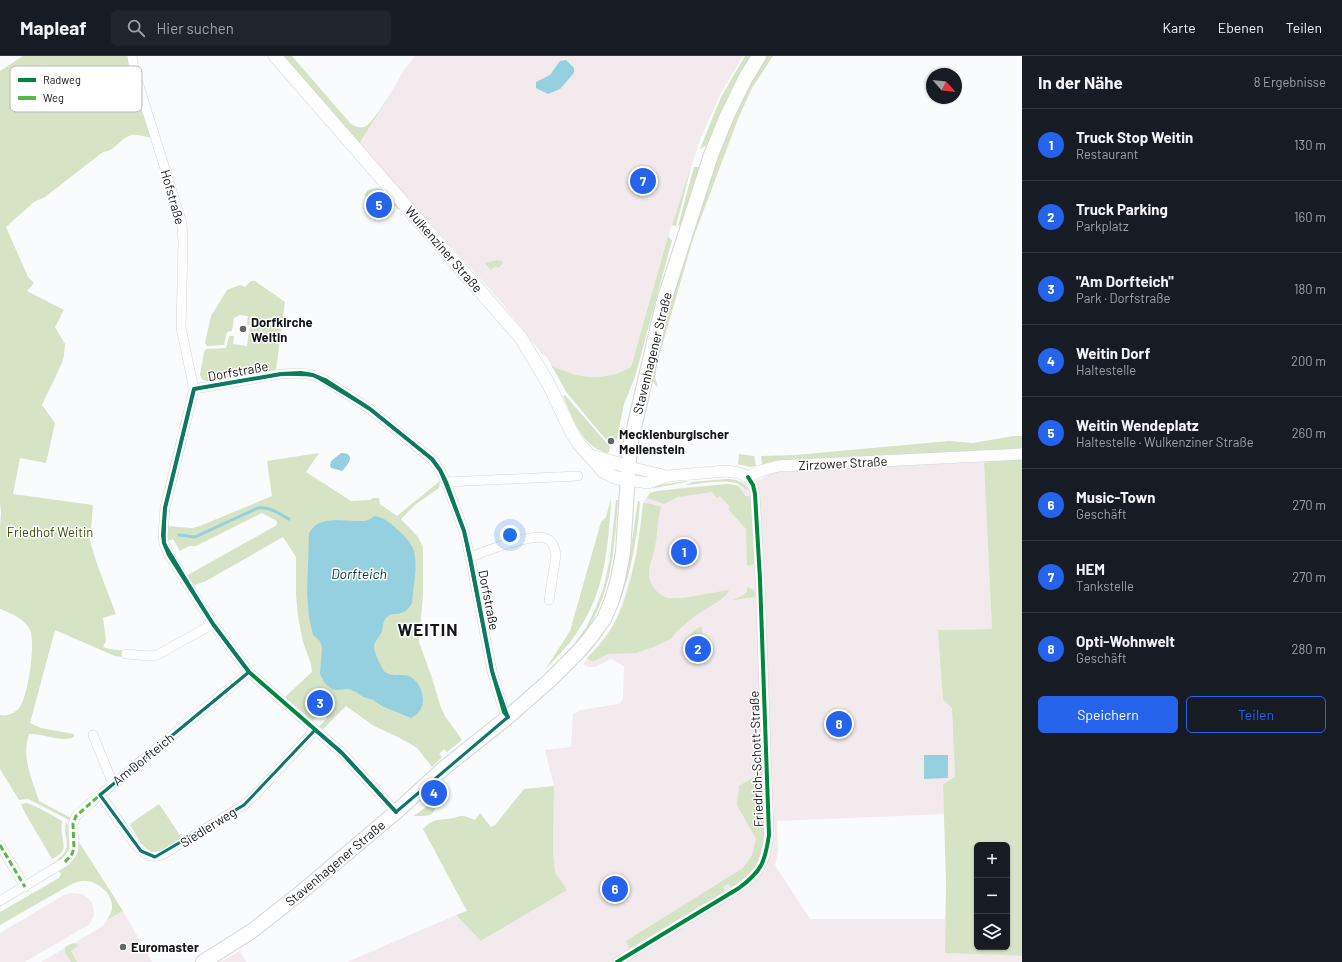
<!DOCTYPE html>
<html lang="de">
<head>
<meta charset="utf-8">
<style>
  body { margin:0; font-family:Barlow,sans-serif; background:#20242c; color:#f1f3f6 }
  .controls { position:absolute; right:12px; bottom:12px; display:grid; overflow:hidden; border-radius:6px; box-shadow:0 1px 3px #0004 }
  .controls button { width:36px; height:36px; display:grid; place-items:center; padding:0; border:0; border-bottom:1px solid #363941; background:#171b24; color:#f1f3f6; font:20px sans-serif }
  .compass { position:absolute; left:926px; top:12px; width:36px; height:36px; border-radius:50%; background:#171b24; box-shadow:0 1px 3px #0004; rotate:117deg }
  .you { position:absolute; left:510px; top:479px; width:14px; height:14px; margin:-10px; border:3px solid #fff; border-radius:50%; background:#1a73e8; box-shadow:0 0 0 6px #1a73e833 }
  .badge { display:grid; place-items:center; width:26px; height:26px; border-radius:50%; background:#2563eb; color:#fff; font-size:13px; font-weight:700 }
  .pin { position:absolute; translate:-50% -50%; border:2px solid #fff; box-shadow:0 1px 4px #0006 }
  .list { margin:0; padding:0; list-style:none }
  h2 { display:flex; justify-content:space-between; align-items:center; height:52px; margin:0; padding:0 16px; font-size:17px }
  h2 small { font-size:13px; font-weight:400; color:#9ea1a6 }
  .list li { display:grid; grid-template-columns:26px 1fr auto; gap:12px; align-items:center; box-sizing:border-box; height:72px; padding:0 16px; border-top:1px solid #363941 }
  .list b { display:block; font-size:15px; white-space:nowrap }
  .list p { margin:0; font-size:13px; white-space:nowrap; color:#9ea1a6 }
  .list em { font-size:13px; font-style:normal; color:#9ea1a6 }
  .actions { display:flex; gap:8px; padding:12px 16px }
  .actions a { flex:1; padding:9px 0; border:1px solid #2563eb; border-radius:6px; text-align:center; font-size:14px; color:#2563eb }
  .actions .main { background:#2563eb; color:#fff }
  .icon { flex:none; width:22px; height:22px; fill:none; stroke:currentColor; stroke-width:2; stroke-linecap:round; stroke-linejoin:round }
  .map { position:relative; flex:none; width:1022px; height:906px; overflow:hidden }
  header { display:flex; align-items:center; gap:24px; box-sizing:border-box; height:56px; padding:0 20px; background:#171b24; border-bottom:1px solid #363941 }
  header strong { font-size:19px }
  nav { display:flex; gap:22px; margin-inline-start:auto; font-size:14px }
  .search { width:280px; height:36px; background:#20242c; display:flex; align-items:center; gap:10px; box-sizing:border-box; padding:0 14px; border-radius:6px; color:#9ea1a6; font-size:15px }
  main { display:flex }
  aside { flex:1; background:#171b24 }
  .map>svg:first-child { display:block }
</style>
</head>
<body>
<header>
<strong>Mapleaf</strong>
<div class="search"><svg class="icon" aria-label="search" viewBox="0 0 24 24"><circle cx="10" cy="10" r="6"/><path d="M15 15l6 6"/></svg>Hier suchen</div>
<nav><a>Karte</a><a>Ebenen</a><a>Teilen</a></nav>
</header>
<main>
<div class="map">
<svg width="1022" height="906" viewBox="0 0 1022 906">
  <rect width="100%" height="100%" fill="#fafbfd"/>
  <!-- commercial -->
  <path fill="#f2eaec" d="M415 0H743L721 37 701 81 665 190 631 311 622 316 609 319 596 321 581 320 565 316 551 309 546 300 542 298 502 247 359 88 379 57 404 14Z
    M984 405 992 573 938 574 952 652 955 721 943 728 944 758 777 765 778 796 775 809 810 863H945V897L1022 900V906H347L456 859 482 885 566 834 555 816 553 794 554 730 545 694 571 691 573 658 581 654 619 648 623 643 624 610 611 603 595 611H587L583 608 607 578 615 566 622 549 636 500 640 478 643 447 650 437 680 432 728 428 737 429 762 423 769 418 781 414Z
    M72 837 83 838 91 845 93 850 94 859 90 868 25 906H0V877L64 839Z
    M123 855 152 906H41L103 870 107 864Z
    M240 894 246 906H220L240 895Z"/>
  <!-- green -->
  <path fill="#d6e3c4" fill-rule="evenodd" d="M23 0H128L152 82C146 81 138 78 133 79 121 80 115 96 103 96L45 141 34 146 6 171 28 221 34 227 27 235 64 254 55 271 65 288 64 299 62 307 42 349 55 367 46 407 20 402 13 438 93 449 90 485 98 511 116 558 103 562 106 585 103 591 110 593 125 595 124 601 115 600 55 574 30 667 41 672 74 678V681C61 687 43 677 29 678 21 701 32 723 39 745L71 762 69 764 34 746 28 743 19 744 0 713V659C7 660 14 658 19 652 28 643 36 585 30 574 25 563 11 557 0 553V471L1 457 0 446V15Z
    M283 0H292L351 68C355 70 361 73 366 70 373 66 382 49 388 42L359 88Z
    M745 0H755L708 89 700 93 721 41Z
    M765 0H773L752 32 738 63 693 183 657 307 655 322 658 331C650 326 652 315 654 307L689 180 732 60Z
    M691 111 676 170 672 169Z
    M694 111H701L681 169 678 170Z
    M377 132 387 135 402 154 397 153 396 150 375 146 366 142 365 138 368 134Z
    M668 180 672 185 671 188 635 321 624 348 616 387 613 388 607 385 567 337 551 309C577 323 605 326 631 311Z
    M498 204 502 205 503 207 498 212 496 210 491 214 485 207Z
    M251 225H255L285 246 276 314 206 325 203 324 200 319 204 296 206 293 226 292 229 280H234L233 288 247 290 250 269H247L248 260 240 259 234 262 232 275 227 276 224 289 207 290 205 287 211 260 227 234 240 229 245 231Z
    M565 339 610 391 609 396 607 397C581 390 573 362 563 340Z
    M1013 380H1022V394L762 409 761 400 795 399 949 385 973 387Z
    M319 397 306 416 351 445 370 444 373 442H379L380 448 397 460 440 425V426L439 432 416 448 401 463 418 481 423 491V539L419 586 432 622 441 652 445 660 462 684 447 696 444 693 439 698 442 701 432 711 417 692 400 682 374 670 346 650 321 675 318 672 327 662 321 656 311 666 284 642 312 616 311 608 303 586 298 560 296 539V501L283 481 206 525 192 530 186 520 277 469V465L262 457 196 490H189L180 495 173 483 168 485 166 470 192 472 200 470 272 440 267 405Z
    M739 398 754 400 756 410 750 411 738 408Z
    M1022 403V900L945 897 946 826 943 728 955 721 952 652 943 643 938 574 992 573 984 405ZM977 789H1007V891H977Z
    M726 423C736 423 744 425 748 434H746C737 419 702 428 686 429L692 426Z
    M686 425V426L655 432 653 430Z
    M728 428C737 429 741 431 745 440H750L753 453 756 505 754 508 749 510 747 509 746 473 728 453 730 451 720 440 717 442 712 436 678 441 664 448 647 442 650 437 657 435Z
    M611 443C608 496 605 540 571 585 563 595 553 605 545 614L570 575 601 466 606 461Z
    M616 444H618C614 497 611 548 575 591 566 603 553 612 542 623L574 588 586 572 596 551 604 530 610 502Z
    M638 445 640 446C637 485 630 527 612 563 605 577 595 589 585 601L584 598 624 524 630 498Z
    M643 447 651 448 661 451C657 464 658 477 655 490 654 499 648 511 649 520 650 529 658 540 668 542 682 544 714 536 729 534L727 538 719 545 696 559 676 576 671 583 653 591 636 597 608 598 594 605H591L587 602C598 591 608 580 615 566 633 531 639 486 643 447Z
    M747 531 754 534 756 541 732 544 744 539 747 536Z
    M700 571 702 572C702 581 703 588 694 591 683 585 692 574 700 571Z
    M762 716C763 741 770 788 756 809 750 818 740 826 731 831L728 828 723 831 725 836 630 893 626 885 743 812 752 799 756 783 737 749 739 730Z
    M444 729C443 736 443 741 436 744 437 763 425 759 413 760 425 754 437 741 444 729Z
    M554 730 553 794 555 816 567 834 481 885 456 859 467 855 423 773C432 764 435 764 448 763 462 761 459 757 475 764L480 757 491 771 495 769 524 733Z
    M27 747 41 753 62 765C62 769 61 773 62 778 64 792 67 796 52 803L25 757 21 748Z
    M159 748 182 782C175 787 166 795 157 797 146 800 135 777 130 768Z
    M66 767 68 769C66 791 78 788 58 806L57 804C60 801 64 798 66 794 69 786 63 776 66 767Z
    M79 786 123 855 107 864C109 860 112 856 112 852 113 838 99 826 86 825 80 824 75 827 70 829L0 869V856L59 822 61 818 59 815C69 808 77 798 79 786Z
    M73 887 79 889 71 895 77 906H71L65 896V891Z"/>
  <!-- water -->
  <path fill="#94d0e0" d="M566 4 574 12V17L560 33 548 38 536 32V26L550 19 560 5Z
    M341 397C357 397 348 409 342 415L331 412 330 410 331 405Z
    M375 460C385 462 392 468 399 475 403 479 408 483 411 489 420 502 413 531 412 547 402 564 394 554 387 561 383 564 383 570 382 575 380 581 374 585 374 591 374 596 382 613 385 616 393 622 401 617 409 620 425 628 429 654 411 662L382 650 373 644 363 641 356 636 349 633 335 634 330 632 324 626 320 618 322 591 320 585 313 579 309 561 307 537 309 478C317 458 347 466 364 465 368 465 371 462 375 460Z
    M924 699H948V722L924 723Z"/>
  <g fill="none" stroke-linecap="round" stroke-linejoin="round">
    <!-- stream -->
    <path stroke="#94d0e0" stroke-width="3" d="M179 479 195 481 258 452C269 450 279 458 289 463"/>
    <!-- minor casing -->
    <g stroke="#d4d5d7" stroke-width="10">
      <path id="minor" d="M132 0 134 14 182 167 183 187 181 272 194 333
        M446 426 578 420
        M470 501C487 495 530 477 545 482 553 484 555 492 556 499L549 544
        M126 598 151 600 157 599 213 568
        M93 679 113 728
        M100 739C113 753 133 794 150 800 154 801 158 800 162 799L244 749 256 738 315 674
        M396 756 342 697 249 616 213 568 169 499 164 487 163 479 165 452 194 333 281 318 301 317 313 319 325 324 370 353 432 403 440 414 446 426 464 475 470 501 492 615 504 656 508 661
        M0 789 25 831
        M0 845 65 806 72 798 74 792 73 768 76 760 100 739 249 616
        M617 906 739 832C762 815 765 806 769 779L760 523 755 438 753 429 748 421"/>
    </g>
    <!-- tertiary casing -->
    <g stroke="#d4d5d7" stroke-width="12">
      <path id="tertiary" d="M629 411 667 420
        M628 424 648 427 667 420 727 415 739 417 748 421 760 415 778 410 1022 398"/>
    </g>
    <!-- secondary casing -->
    <g stroke="#d4d5d7" stroke-width="14">
      <path id="secondary" d="M275 0 521 282 548 327 572 377 579 388 604 416 614 421 628 424
        M591 400 629 411"/>
    </g>
    <!-- primary casing -->
    <g stroke="#d4d5d7" stroke-width="16">
      <path id="primary" d="M203 906 252 875 299 838 396 756 444 712 508 661 550 624 578 596 590 582 604 563 612 544 618 523 623 496 630 389 663 248 711 99 727 60 745 23 759 0"/>
    </g>
    <!-- minor -->
    <use href="#minor" stroke="#fefeff" stroke-width="9"/>
    <!-- tertiary -->
    <use href="#tertiary" stroke="#fefeff" stroke-width="11"/>
    <!-- secondary -->
    <use href="#secondary" stroke="#fefeff" stroke-width="13"/>
    <!-- primary -->
    <use href="#primary" stroke="#fefeff" stroke-width="14"/>
    <!-- quiet -->
    <path stroke="#58b947" stroke-width="3" stroke-dasharray="6 3" stroke-linecap="butt" d="M0 789 25 831
      M65 806 72 798 74 792 73 768 76 760 100 739 249 616"/>
    <!-- cycleway casing -->
    <g stroke="#fff" stroke-width="6">
      <path id="cycleway" d="M396 756 342 697 249 616 213 568 169 499 164 487 163 479 165 452 194 333 281 318 301 317 313 319 325 324 370 353 432 403 440 414 446 426 464 475 470 501 492 615 504 656 508 661
        M617 906 739 832C762 815 765 806 769 779L760 523 755 438 753 429 748 421"/>
    </g>
    <!-- cycleway -->
    <use href="#cycleway" stroke="#00873e" stroke-width="4"/>
  </g>
  <!-- marked area -->
  <path fill="none" stroke="#0f766e" stroke-width="3" stroke-linejoin="round" d="M281 318 313 319 370 353 432 403 440 414 464 475 492 615 508 661 396 756 342 697 315 674 244 749 155 801 141 795 100 739 249 616 213 568 164 487 165 452 194 333Z"/>
  <!-- markers -->
  <g fill="#666668" stroke="#fff" stroke-width="1.5">
    <circle cx="243" cy="273" r="4"/>
    <circle cx="611" cy="385" r="4"/>
    <circle cx="123" cy="891" r="4"/>
  </g>
  <g text-anchor="middle" dominant-baseline="central" stroke-width="3" stroke-linejoin="round" paint-order="stroke">
    <!-- street labels -->
    <g font-size="13" fill="#161618" stroke="#fff">
      <text transform="translate(173 141) rotate(74)">Hofstraße</text>
      <text transform="translate(444 193) rotate(49)">Wulkenziner Straße</text>
      <text transform="translate(652 297) rotate(-76)">Stavenhagener Straße</text>
      <text transform="translate(238 315) rotate(-10)">Dorfstraße</text>
      <text transform="translate(843 407) rotate(-3)">Zirzower Straße</text>
      <text transform="translate(489 544) rotate(79)">Dorfstraße</text>
      <text transform="translate(143 703) rotate(-39)">Am Dorfteich</text>
      <text transform="translate(756 703) rotate(-92)">Friedrich-Schott-Straße</text>
      <text transform="translate(208 771) rotate(-32)">Siedlerweg</text>
      <text transform="translate(335 807) rotate(-40)">Stavenhagener Straße</text>
    </g>
    <!-- poi labels -->
    <g font-size="13" font-weight="bold" fill="#161618" stroke="#fff" text-anchor="start">
      <text x="251" y="266">Dorfkirche<tspan x="251" dy="15">Weitin</tspan></text>
      <text x="619" y="378">Mecklenburgischer<tspan x="619" dy="15">Meilenstein</tspan></text>
      <text x="131" y="891">Euromaster</text>
    </g>
    <!-- park labels -->
    <g font-size="13" fill="#384c05" stroke="#fff">
      <text x="50" y="476">Friedhof Weitin</text>
    </g>
    <!-- water labels -->
    <g font-size="14" font-style="italic" fill="#08323b" stroke="#fff">
      <text x="359" y="517">Dorfteich</text>
    </g>
    <!-- district labels -->
    <g font-size="17" font-weight="bold" letter-spacing="1" fill="#161618" stroke="#fff">
      <text x="428" y="573">WEITIN</text>
    </g>
  </g>
  <!-- legend -->
  <rect x="10" y="10" width="132" height="46" rx="6" fill="#fff" stroke="#b9b9ba" stroke-width="1"/>
  <rect x="18" y="22" width="18" height="4" fill="#00873e"/>
  <rect x="18" y="40" width="18" height="4" fill="#58b947"/>
  <g font-size="11" fill="#161618">
    <text x="43" y="28">Radweg</text>
    <text x="43" y="46">Weg</text>
  </g>
</svg>
<div class="controls">
<button>+</button>
<button>−</button>
<button><svg class="icon" aria-label="layers" viewBox="0 0 24 24"><path d="M12 4l9 5-9 5-9-5zM3 14l9 5 9-5"/></svg></button>
</div>
<svg class="compass" viewBox="-18 -18 36 36"><path d="M0-13l5 13h-10z" fill="#e53935"/><path d="M0 13l5-13h-10z" fill="#9ea1a6"/></svg>
<div class="you"></div>
<div class="pin badge" style="left:684px;top:496px">1</div>
<div class="pin badge" style="left:698px;top:593px">2</div>
<div class="pin badge" style="left:320px;top:647px">3</div>
<div class="pin badge" style="left:434px;top:737px">4</div>
<div class="pin badge" style="left:379px;top:149px">5</div>
<div class="pin badge" style="left:615px;top:833px">6</div>
<div class="pin badge" style="left:643px;top:125px">7</div>
<div class="pin badge" style="left:839px;top:668px">8</div>
</div>
<aside>
<h2>In der Nähe<small>8 Ergebnisse</small></h2>
<ul class="list">
<li><span class="badge">1</span><div><b>Truck Stop Weitin</b><p>Restaurant</p></div><em>130 m</em></li>
<li><span class="badge">2</span><div><b>Truck Parking</b><p>Parkplatz</p></div><em>160 m</em></li>
<li><span class="badge">3</span><div><b>&quot;Am Dorfteich&quot;</b><p>Park · Dorfstraße</p></div><em>180 m</em></li>
<li><span class="badge">4</span><div><b>Weitin Dorf</b><p>Haltestelle</p></div><em>200 m</em></li>
<li><span class="badge">5</span><div><b>Weitin Wendeplatz</b><p>Haltestelle · Wulkenziner Straße</p></div><em>260 m</em></li>
<li><span class="badge">6</span><div><b>Music-Town</b><p>Geschäft</p></div><em>270 m</em></li>
<li><span class="badge">7</span><div><b>HEM</b><p>Tankstelle</p></div><em>270 m</em></li>
<li><span class="badge">8</span><div><b>Opti-Wohnwelt</b><p>Geschäft</p></div><em>280 m</em></li>
</ul>
<div class="actions"><a class="main">Speichern</a><a>Teilen</a></div>
</aside>
</main>
</body>
</html>
